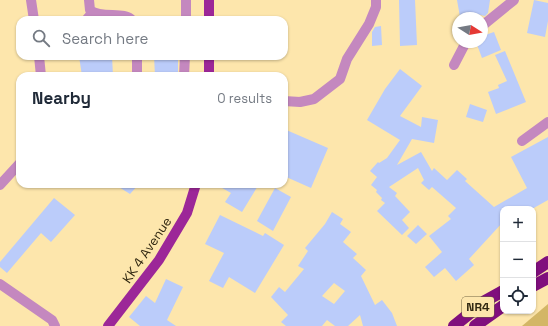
<!DOCTYPE html>
<html lang="en">
<head>
<meta charset="utf-8">
<style>
  body { margin:0; font-family:"Space Grotesk",sans-serif; background:#f6f6f7; color:#1f2937 }
  .controls { position:absolute; right:12px; bottom:12px; display:grid; overflow:hidden; border-radius:8px; box-shadow:0 1px 3px #0004 }
  .controls button { width:36px; height:36px; display:grid; place-items:center; padding:0; border:0; border-bottom:1px solid #e0e1e3; background:#fff; color:#1f2937; font:20px sans-serif }
  .compass { position:absolute; left:452px; top:12px; width:36px; height:36px; border-radius:50%; background:#fff; box-shadow:0 1px 3px #0004; rotate:101deg }
  .list { margin:0; padding:0; list-style:none }
  h2 { display:flex; justify-content:space-between; align-items:center; height:52px; margin:0; padding:0 16px; font-size:17px }
  h2 small { font-size:13px; font-weight:400; color:#747a83 }
  .icon { flex:none; width:22px; height:22px; fill:none; stroke:currentColor; stroke-width:2; stroke-linecap:round; stroke-linejoin:round }
  .map { position:relative; flex:none; width:548px; height:326px; overflow:hidden }
  .search { position:absolute; background:#fff; box-shadow:0 1px 3px #0004; left:16px; top:16px; width:272px; height:44px; display:flex; align-items:center; gap:10px; box-sizing:border-box; padding:0 14px; border-radius:12px; color:#747a83; font-size:15px }
  .panel { position:absolute; background:#fff; box-shadow:0 1px 3px #0004; left:16px; top:72px; width:272px; height:116px; border-radius:12px }
  .map>svg:first-child { display:block }
</style>
</head>
<body>
<div class="map">
<svg width="548" height="326" viewBox="0 0 548 326">
  <rect width="100%" height="100%" fill="#fde6ac"/>
  <!-- green -->
  <path fill="#d3b666" d="M548 304V326H522Z"/>
  <!-- building -->
  <path fill="#bbccfa" fill-rule="evenodd" d="M399 0H415L417 45 400 46Z
    M457 0H490L488 13 485 16 476 14 460 17Z
    M534 0 548 3V21L545 37 527 33Z
    M381 26 382 45 372 46V32L375 27Z
    M494 32 501 50 482 58 476 42H482V36Z
    M505 51 526 102 496 114 488 92 499 88 498 85 507 81 495 55Z
    M79 56H112L113 76H82Z
    M154 56H178V76H155Z
    M400 69 422 86 400 116 421 127 422 117 438 120 434 143 412 139 397 165 421 152 432 171 434 168 447 180 457 170 467 179 465 181 494 207 527 188 511 157 548 137V200L532 209H503V222L469 259 474 265 456 281 445 268 434 277 425 267 442 252 429 236 451 219 448 216 456 208 432 187 429 190 421 183 424 180 418 168 389 187 397 193 395 196 410 212 402 220 409 228 402 235 377 211 385 203 381 200 382 198 376 192 377 190 371 185 377 177 370 171 378 162 379 163 387 158 400 140 367 120 385 89Z
    M470 104 487 110 483 122 466 117Z
    M284 129 328 148 311 188 284 176Z
    M114 184H139L130 194Z
    M215 184H259L242 212 225 202 231 193Z
    M275 188 291 197 273 231 257 221Z
    M54 198 75 215 51 242 41 233 7 273 0 267V262Z
    M332 212 343 219 340 224 351 232 343 242 357 254 353 258 366 270 361 276 375 305 382 300 392 313 397 326H363L360 315 348 326H335L327 320 322 326H286L281 322 288 315 271 297 279 287 285 292 304 269 298 266 308 251 305 248 325 224ZM334 283 345 291 334 304 322 296Z
    M220 215 263 236 265 233 284 245 255 293 229 277 223 288 209 281 224 253 205 244Z
    M418 225 427 234 416 244 407 236Z
    M166 279 183 287 167 320 176 326H140L129 317 146 296 155 303Z"/>
  <g fill="none" stroke-linecap="round" stroke-linejoin="round">
    <!-- minor -->
    <path stroke="#c488bf" stroke-width="10" d="M31 0 34 20
      M89 0 90 10C101 19 125 11 132 20
      M86 20 93 12
      M186 20V0
      M482 26 514 0
      M39 56 41 76
      M137 56V76
      M454 65 466 42
      M184 76 185 56
      M284 101 300 102 314 99 340 79 347 59 369 24 376 7V0
      M522 141 548 122
      M0 185 20 163
      M0 284 52 320 55 326"/>
    <!-- major -->
    <path stroke="#9c2798" stroke-width="10" d="M209 0V20
      M209 56V76
      M108 326 159 260 187 213 196 184"/>
    <!-- highway -->
    <path stroke="#800f7d" stroke-width="12" d="M533 272 548 262
      M533 286 548 278
      M454 326 485 301 503 291
      M475 326 503 306"/>
  </g>
  <g text-anchor="middle" dominant-baseline="central" stroke-width="3" stroke-linejoin="round" paint-order="stroke">
    <!-- shield labels -->
    <rect fill="#fde6ac" stroke="#6f6240" stroke-width="1" x="462" y="297" width="32" height="20" rx="3"/>
    <g font-size="12" font-weight="bold" fill="#322912">
      <text x="478" y="307">NR4</text>
    </g>
    <!-- street labels -->
    <g font-size="13" fill="#322912" stroke="#fde6ac">
      <text transform="translate(147 250) rotate(-56)">KK 4 Avenue</text>
    </g>
  </g>
</svg>
<div class="controls">
<button>+</button>
<button>−</button>
<button><svg class="icon" aria-label="locate" viewBox="0 0 24 24"><circle cx="12" cy="12" r="6"/><path d="M12 2v4M12 18v4M2 12h4M18 12h4"/></svg></button>
</div>
<svg class="compass" viewBox="-18 -18 36 36"><path d="M0-13l5 13h-10z" fill="#e53935"/><path d="M0 13l5-13h-10z" fill="#747a83"/></svg>
<div class="search"><svg class="icon" aria-label="search" viewBox="0 0 24 24"><circle cx="10" cy="10" r="6"/><path d="M15 15l6 6"/></svg>Search here</div>
<section class="panel">
<h2>Nearby<small>0 results</small></h2>
<ul class="list">
</ul>
</section>
</div>
</body>
</html>
